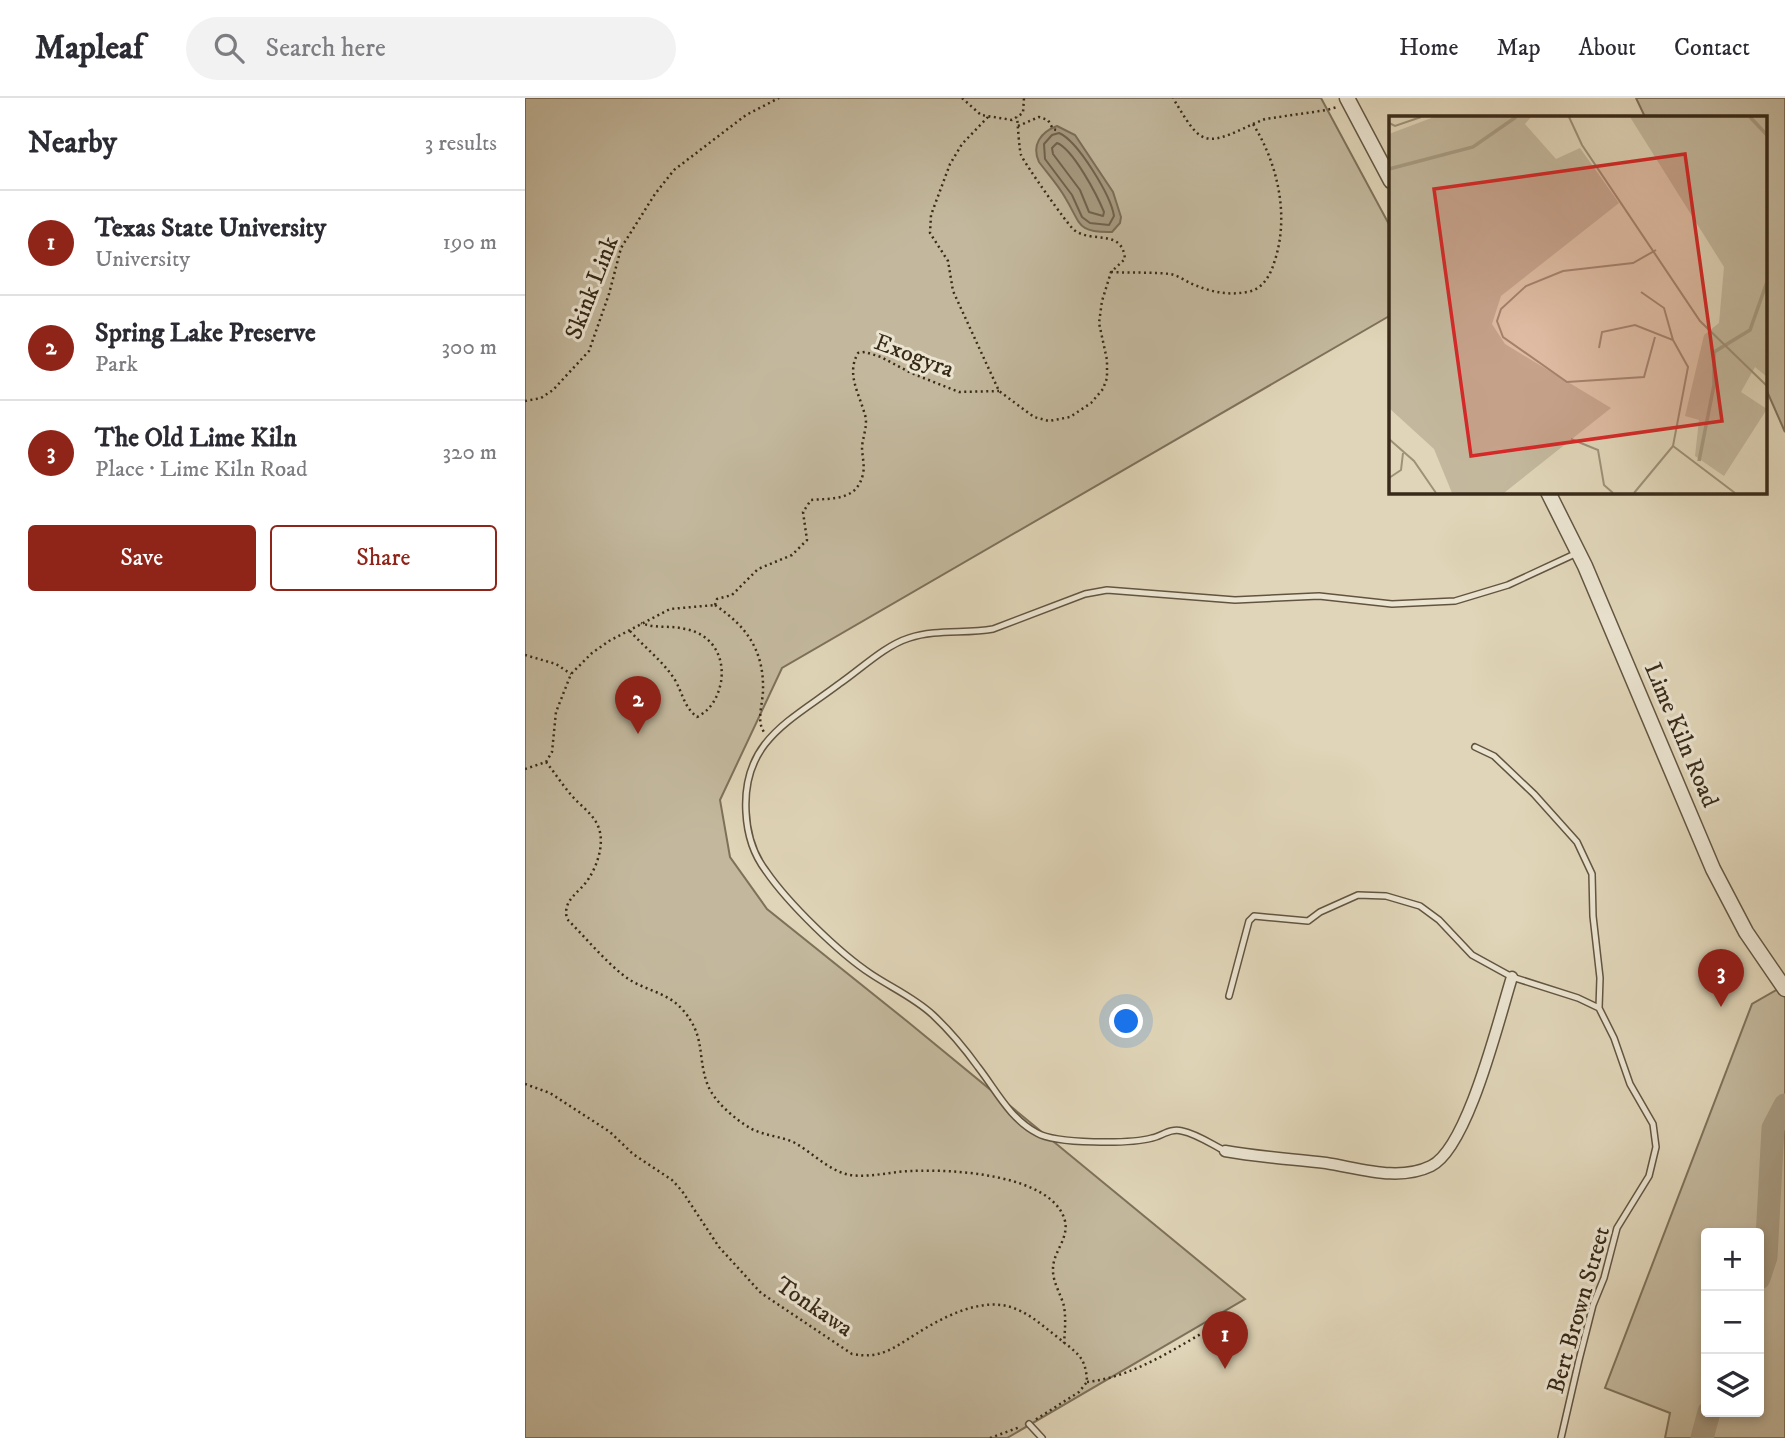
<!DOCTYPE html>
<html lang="en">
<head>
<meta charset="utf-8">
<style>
  body { margin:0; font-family:"IM FELL DW Pica",serif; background:#f2f2f3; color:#2b2b33 }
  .controls { position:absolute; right:21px; bottom:21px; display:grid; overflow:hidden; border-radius:7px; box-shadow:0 4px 10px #0003 }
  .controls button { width:63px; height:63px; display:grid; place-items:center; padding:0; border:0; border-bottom:2px solid #e1e1e2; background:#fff; color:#2b2b33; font:35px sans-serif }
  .you { position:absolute; left:602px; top:924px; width:24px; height:24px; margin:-18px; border:5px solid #fff; border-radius:50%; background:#1a73e8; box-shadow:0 0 0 10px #1a73e833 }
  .badge { display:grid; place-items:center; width:46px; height:46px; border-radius:50%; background:#8f2418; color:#fff; font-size:23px; font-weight:700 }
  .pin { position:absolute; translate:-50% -58px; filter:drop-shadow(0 2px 4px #0008) }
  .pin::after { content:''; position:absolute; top:37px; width:24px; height:21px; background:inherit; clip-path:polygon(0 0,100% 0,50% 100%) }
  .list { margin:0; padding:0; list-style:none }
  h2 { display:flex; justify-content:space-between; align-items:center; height:91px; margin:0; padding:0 28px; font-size:30px }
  h2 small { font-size:23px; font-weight:400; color:#7c7c81 }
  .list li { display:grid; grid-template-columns:46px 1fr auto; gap:21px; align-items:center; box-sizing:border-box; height:105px; padding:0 28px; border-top:2px solid #e1e1e2 }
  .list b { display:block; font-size:26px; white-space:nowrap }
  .list p { margin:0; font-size:23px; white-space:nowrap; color:#7c7c81 }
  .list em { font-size:23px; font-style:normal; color:#7c7c81 }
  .actions { display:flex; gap:14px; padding:21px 28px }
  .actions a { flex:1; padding:16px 0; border:2px solid #8f2418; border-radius:7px; text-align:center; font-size:24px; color:#8f2418 }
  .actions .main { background:#8f2418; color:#fff }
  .icon { flex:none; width:38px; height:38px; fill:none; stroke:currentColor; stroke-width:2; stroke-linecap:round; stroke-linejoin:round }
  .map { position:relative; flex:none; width:1260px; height:1340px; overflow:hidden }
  header { display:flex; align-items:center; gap:42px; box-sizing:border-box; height:98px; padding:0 35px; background:#fff; border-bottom:2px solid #e1e1e2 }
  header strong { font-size:33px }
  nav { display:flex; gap:38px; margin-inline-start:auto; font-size:24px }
  .search { width:490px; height:63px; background:#f2f2f3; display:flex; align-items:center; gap:18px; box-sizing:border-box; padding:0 24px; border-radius:38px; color:#7c7c81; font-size:26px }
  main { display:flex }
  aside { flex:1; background:#fff }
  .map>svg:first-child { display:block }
</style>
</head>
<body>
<header>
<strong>Mapleaf</strong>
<div class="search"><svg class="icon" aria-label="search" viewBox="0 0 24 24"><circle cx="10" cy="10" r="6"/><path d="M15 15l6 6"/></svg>Search here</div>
<nav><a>Home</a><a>Map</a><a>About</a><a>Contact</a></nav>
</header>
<main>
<aside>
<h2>Nearby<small>3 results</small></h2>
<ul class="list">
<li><span class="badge">1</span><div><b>Texas State University</b><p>University</p></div><em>190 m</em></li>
<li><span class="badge">2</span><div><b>Spring Lake Preserve</b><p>Park</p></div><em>300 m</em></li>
<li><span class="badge">3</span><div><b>The Old Lime Kiln</b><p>Place · Lime Kiln Road</p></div><em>320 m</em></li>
</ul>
<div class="actions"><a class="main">Save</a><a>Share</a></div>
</aside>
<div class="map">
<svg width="1260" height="1340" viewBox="0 0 1260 1340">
  <rect width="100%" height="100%" fill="#e0d5b8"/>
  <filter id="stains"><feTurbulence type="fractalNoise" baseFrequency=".00286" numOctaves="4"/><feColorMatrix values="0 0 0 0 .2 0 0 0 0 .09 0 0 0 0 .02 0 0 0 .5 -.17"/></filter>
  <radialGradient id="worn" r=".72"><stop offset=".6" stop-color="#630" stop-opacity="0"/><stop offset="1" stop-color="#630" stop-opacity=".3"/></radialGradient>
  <!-- green -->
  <path fill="#c3b89d" stroke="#7e715a" stroke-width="2" fill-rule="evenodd" d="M0 0H796L866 130V217L257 570 195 702 205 759 242 811 383 924 720 1201 482 1340H0Z
    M1111 0H1260V334L1241 291V19H1120Z
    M1260 887V1340H1140L1145 1315 1080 1290 1227 906ZM1181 1135H1234V1314H1181Z"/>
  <!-- water -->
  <path fill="#a79b82" stroke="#7b6e58" stroke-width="2" d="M532 28 550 37 588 94 596 119 595 125 587 134C552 135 556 126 541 101 534 88 523 76 514 64 506 47 516 34 532 28Z"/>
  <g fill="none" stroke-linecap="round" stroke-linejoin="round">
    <!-- shore -->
    <path stroke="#70624d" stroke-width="2" d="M534 35C553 43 586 98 589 118L584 127 565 125 557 119 547 97 520 61 519 46 527 37Z
      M532 45C548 51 572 97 579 114L578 118 564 114 555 92 528 56 527 50Z"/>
    <!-- river -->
    <path stroke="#a79b82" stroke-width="23" d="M1234 1180 1241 1159 1248 1030 1260 1007
      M1177 1340 1184 1314"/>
    <!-- service casing -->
    <g stroke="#625540" stroke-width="8">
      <path id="service" d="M950 649 969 658 1009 696 1052 744 1067 776 1068 818 1075 880 1074 910
        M704 898 724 823 729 818 783 823 795 814 833 797 861 798 895 808 914 822 947 857 987 879 1053 900 1074 910 1089 940 1105 986 1128 1026 1131 1049 1124 1078 1092 1130 1079 1180 1068 1207 1054 1262 1036 1340
        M700 1053C686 1046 672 1036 657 1033 645 1030 637 1038 627 1040 605 1046 531 1046 512 1035 485 1021 471 992 453 969 440 951 424 932 408 917 390 900 367 890 346 876 314 855 263 805 241 773 228 756 222 735 221 714 217 643 265 623 314 586 336 571 359 548 384 540 412 531 440 536 468 531L560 496 582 492 710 502 794 498 867 506 930 503 983 487 1052 455
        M504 1326 517 1340"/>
    </g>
    <!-- minor casing -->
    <g stroke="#625540" stroke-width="13">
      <path id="minor" d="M700 1053C733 1059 767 1061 801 1065 834 1070 873 1084 906 1068 943 1050 974 920 987 879"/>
    </g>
    <!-- tertiary casing -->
    <g stroke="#625540" stroke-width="17">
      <path id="tertiary" d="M822 0 866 83
        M1023 394 1060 468 1188 771 1221 834 1260 891"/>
    </g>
    <!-- path -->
    <path stroke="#382a18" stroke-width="2.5" stroke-dasharray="2 3.5" stroke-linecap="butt" d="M437 0 456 17 487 22 498 15 499 0
      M463 19 437 46 425 66 406 117 405 135 423 163 428 193 474 293 509 319 524 323 545 319 566 305 578 291 582 280V262L574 225 577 203 586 174 600 161C597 130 568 146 549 132 542 126 500 66 496 57 494 50 493 28 492 19
      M728 26 740 21 802 12 812 9
      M493 28 514 19 523 22 528 31 531 32
      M586 174C606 175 626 174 645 176 652 177 659 182 665 185 683 193 701 198 722 194 737 192 745 178 749 165 765 119 753 66 728 26 678 50 676 47 648 0
      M0 303 16 300 28 292 64 253 84 196 96 150 130 96 149 72 221 17 254 0
      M190 507 192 501 207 497 233 471 267 457 282 442 278 414 286 402C308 400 332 403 338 376 340 367 337 358 337 349 338 338 343 327 340 317 334 295 321 276 333 255L340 254 356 259 386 275 434 294 474 293
      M190 507C221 528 239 552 238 592 238 605 231 623 239 634
      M105 533C120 550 138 563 150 582 158 596 159 609 172 619 186 612 193 599 196 584 200 558 187 536 160 531 145 527 131 531 116 525
      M0 557 31 566 46 576
      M21 664C30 675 38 688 48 699 56 708 68 716 73 728 80 744 73 766 64 780 55 795 37 801 42 821 60 839 78 861 98 877 116 892 141 893 157 911 181 938 172 957 182 985 188 1003 210 1021 225 1030 239 1038 256 1038 270 1045 288 1055 304 1073 325 1077 346 1080 367 1073 388 1073 426 1071 528 1076 540 1123 544 1142 527 1154 528 1173 528 1184 536 1197 539 1208 541 1221 540 1232 539 1245
      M0 671 21 664 27 654 31 614 46 576 67 555 84 543 145 511 190 507
      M0 986 25 995 85 1034 108 1056 147 1082 157 1093 194 1149 236 1195 327 1256C356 1261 367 1251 391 1236 418 1219 459 1197 491 1211 506 1217 518 1228 531 1238 551 1255 561 1257 562 1284L554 1294 510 1322
      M562 1284C608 1279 649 1251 688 1229
      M465 1340 495 1329"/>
    <!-- service -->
    <use href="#service" stroke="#ebe4d1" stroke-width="5"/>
    <!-- minor -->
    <use href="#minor" stroke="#ebe4d1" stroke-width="10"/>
    <!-- tertiary -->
    <use href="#tertiary" stroke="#ebe4d1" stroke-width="14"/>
  </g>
  <g text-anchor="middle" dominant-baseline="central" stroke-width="6" stroke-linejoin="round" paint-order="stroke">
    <!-- street labels -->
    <g font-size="24" fill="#382a18" stroke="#ebe4d1">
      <text transform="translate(67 190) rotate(-69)">Skink Link</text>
      <text transform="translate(389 258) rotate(21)">Exogyra</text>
      <text transform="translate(1156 637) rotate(67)">Lime Kiln Road</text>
      <text transform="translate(289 1209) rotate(34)">Tonkawa</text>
      <text transform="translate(1054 1212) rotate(-74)">Bert Brown Street</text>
    </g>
  </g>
  <!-- overview -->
  <g transform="translate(864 18)">
    <rect width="378" height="378" fill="#e0d5b8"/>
    <path d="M45 1H142L136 8 167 43 191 32 230 87 112 180 103 208 116 228 222 292 115 377H63L45 333 0 292V18ZM241 1H378V261L366 251 352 276 378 293 335 360 306 340 310 304 296 300 315 219 330 207 335 151Z" fill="#c3b89d"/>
    <path fill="none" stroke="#a79b82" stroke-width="3.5" d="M361 1 378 19M0 53 84 31 127 1M310 345 325 269V236L361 214 378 166"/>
    <path fill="none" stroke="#9d9178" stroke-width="2" d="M180 1 193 29 311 205 378 270M0 7 6 10 32 1M252 176 275 192 284 224M266 221 255 261 178 266 114 221 108 205 112 193 137 170 174 155 244 147 267 134M210 232 213 216 246 209 284 224 299 251 284 330 245 377M0 323 25 345 47 377M182 323 209 334 215 369 224 377M284 330 346 377M0 362 12 354 14 337"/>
    <path fill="#d62828" fill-opacity="0.15" stroke="#d62828" stroke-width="3.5" d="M296 38 333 305 82 340 45 73Z"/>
    <rect width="378" height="378" fill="none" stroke="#382a18" stroke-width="3.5"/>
  </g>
  <rect width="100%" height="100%" filter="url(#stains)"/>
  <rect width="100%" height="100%" fill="url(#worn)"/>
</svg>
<div class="controls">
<button>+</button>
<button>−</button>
<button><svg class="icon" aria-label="layers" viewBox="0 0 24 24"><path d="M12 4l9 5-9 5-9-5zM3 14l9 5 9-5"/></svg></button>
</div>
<div class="you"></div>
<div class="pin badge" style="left:700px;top:1271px">1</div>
<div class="pin badge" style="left:113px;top:636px">2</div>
<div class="pin badge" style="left:1196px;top:909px">3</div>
</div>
</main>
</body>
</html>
